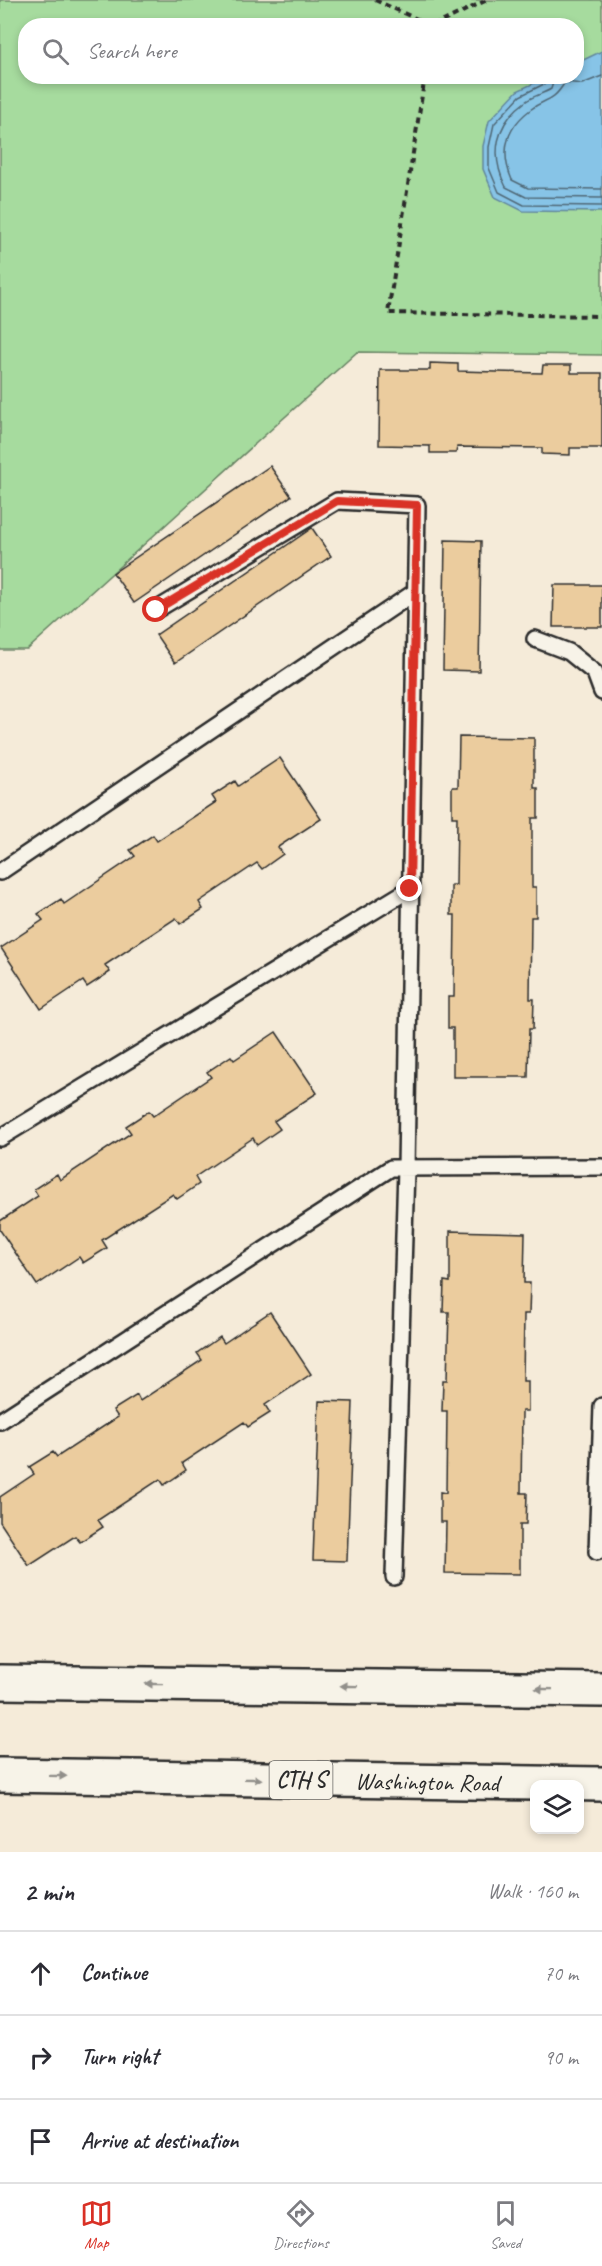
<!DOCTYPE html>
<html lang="en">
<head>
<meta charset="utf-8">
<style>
  body { margin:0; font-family:Caveat,sans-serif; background:#f7f7f7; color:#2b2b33 }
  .controls { position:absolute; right:18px; bottom:18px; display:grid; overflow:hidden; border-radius:12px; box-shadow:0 3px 9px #0003 }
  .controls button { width:54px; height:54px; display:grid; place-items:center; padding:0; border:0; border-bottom:2px solid #e1e1e2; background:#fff; color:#2b2b33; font:30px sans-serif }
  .stop { position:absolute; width:18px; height:18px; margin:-14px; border:4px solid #d93025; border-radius:50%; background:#fff }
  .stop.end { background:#d93025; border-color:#fff; box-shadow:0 2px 6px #0008 }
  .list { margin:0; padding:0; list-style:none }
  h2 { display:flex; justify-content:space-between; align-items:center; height:78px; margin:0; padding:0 24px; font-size:26px }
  h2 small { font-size:20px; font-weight:400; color:#7c7c81 }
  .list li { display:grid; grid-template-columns:39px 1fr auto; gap:18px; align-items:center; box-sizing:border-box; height:84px; padding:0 24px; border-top:2px solid #e1e1e2 }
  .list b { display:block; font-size:22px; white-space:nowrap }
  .list em { font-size:20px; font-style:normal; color:#7c7c81 }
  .icon { flex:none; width:33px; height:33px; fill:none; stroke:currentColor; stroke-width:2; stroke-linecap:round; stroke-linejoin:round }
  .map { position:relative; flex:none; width:602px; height:1852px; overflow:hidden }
  .search { position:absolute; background:#fff; box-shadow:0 3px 9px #0003; left:18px; right:18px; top:18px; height:66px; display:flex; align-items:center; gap:15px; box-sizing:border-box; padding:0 21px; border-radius:24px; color:#7c7c81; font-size:22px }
  .sheet { height:330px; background:#fff }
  nav { display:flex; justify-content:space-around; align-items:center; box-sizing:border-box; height:84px; border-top:2px solid #e1e1e2; background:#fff; font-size:16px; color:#7c7c81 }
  nav a { display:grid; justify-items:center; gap:3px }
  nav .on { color:#d93025 }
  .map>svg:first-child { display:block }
</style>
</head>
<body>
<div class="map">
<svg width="602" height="1852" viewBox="0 0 602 1852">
  <rect width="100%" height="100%" fill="#f5ebd9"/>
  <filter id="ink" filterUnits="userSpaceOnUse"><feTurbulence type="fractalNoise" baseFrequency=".0167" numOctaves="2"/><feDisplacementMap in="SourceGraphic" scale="12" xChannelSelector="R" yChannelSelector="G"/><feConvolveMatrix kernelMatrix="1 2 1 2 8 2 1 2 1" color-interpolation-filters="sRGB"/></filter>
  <g filter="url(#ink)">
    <!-- green -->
    <path fill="#a6db9e" stroke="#688364" stroke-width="1.5" fill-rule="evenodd" d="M0 0H602V355L357 352 27 650H0ZM26 26H576V76H26Z"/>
    <!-- water -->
    <path fill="#87c4e7" stroke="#62879c" stroke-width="1.5" d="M602 51V212L523 211 495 197 483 169V146L489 121 517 91 547 77 576 76 577 63Z"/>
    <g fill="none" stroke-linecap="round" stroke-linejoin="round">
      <!-- shore -->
      <path stroke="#506876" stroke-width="1.5" d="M547 76 544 84 520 96 494 124 489 147V168L499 192 524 205 602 206
        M555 76 551 89C543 94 532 96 525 102 495 124 490 155 506 187L526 197 602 198
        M602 76 582 84 565 82C552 104 546 97 530 110 505 129 500 152 512 180L528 188 602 189"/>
    </g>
    <!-- building -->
    <path fill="#ebcc9e" stroke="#2b2b2b" stroke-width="1.5" d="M430 363 458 364V371L542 373 543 365H571V373H602V448H570V455L542 454V448L457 447 456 453H430V446L379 445 380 370H430Z
      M270 466 291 496 134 603 113 573Z
      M312 528 331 556 175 663 156 635Z
      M445 540 481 541 479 671 443 670Z
      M554 585H602V627H553Z
      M459 737 534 738V788H538V818H532V887H536V917H531L530 999H534L533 1029H529L528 1077H453V1028H448V997H454L455 915H451V885H456L457 817H452V787H458Z
      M280 758 321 819 278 847 283 854 262 869 257 863 199 902 203 909 180 924 176 918 105 965 110 972 87 987 83 981 41 1009 1 948 43 920 38 914 61 899 64 904 135 856 130 850 153 835 157 841 216 802 212 796 235 781 238 786Z
      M276 1032 317 1093 274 1121 280 1129 257 1145 253 1138 195 1177 199 1184 177 1199 173 1194 102 1240 107 1248 83 1263 79 1257 37 1285 0 1230V1221L38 1196 34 1189 57 1174 60 1180 131 1133 126 1126 149 1111 153 1116 211 1077 207 1072 231 1056 234 1060Z
      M450 1231 525 1233 524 1283H530L529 1314H524L523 1381H528V1411H522L521 1493H527L526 1524H520V1574L445 1573 446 1522H440V1492L446 1493 447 1411H442L443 1380H447L449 1312H443L444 1281 450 1282Z
      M270 1312 311 1374 265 1405 270 1413 248 1427 244 1422 182 1463 186 1470 164 1485 160 1479 98 1520 103 1527 80 1542 75 1536 29 1566 0 1522V1497L34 1474 29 1467 53 1452 57 1457 118 1417 113 1410 137 1395 140 1401 202 1360 197 1353 220 1337 224 1343Z
      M319 1401 353 1402 347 1561 313 1560Z"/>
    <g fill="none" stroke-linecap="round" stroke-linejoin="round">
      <!-- lane casing -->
      <g stroke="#2b2b2b" stroke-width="20">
        <path id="lane" d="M156 610 337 501 417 505 406 1168 394 1577
          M535 639 569 652 595 673 602 692
          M0 872 415 592
          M0 1138 410 889
          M0 1421 391 1168 602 1167
          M597 1552 602 1406"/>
      </g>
      <!-- primary casing -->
      <g stroke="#2b2b2b" stroke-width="38">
        <path id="primary" d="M0 1682 602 1690
          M0 1775 602 1784"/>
      </g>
      <!-- path -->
      <path stroke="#2b2b2b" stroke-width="4" stroke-dasharray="6 4.5" stroke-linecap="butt" d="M375 0 432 26
        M433 26 487 0
        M425 76 388 313 602 316"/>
      <!-- lane -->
      <use href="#lane" stroke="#f7f3e8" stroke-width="15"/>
      <!-- primary -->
      <use href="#primary" stroke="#f7f3e8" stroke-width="33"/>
    </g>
    <!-- one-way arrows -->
    <defs><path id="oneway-solid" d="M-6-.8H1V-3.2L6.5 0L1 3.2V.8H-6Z" transform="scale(1.5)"/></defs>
    <g fill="#918f8a">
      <use href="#oneway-solid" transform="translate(154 1684) rotate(-179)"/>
      <use href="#oneway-solid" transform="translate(349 1686) rotate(-179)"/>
      <use href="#oneway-solid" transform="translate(544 1689) rotate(-179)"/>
      <use href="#oneway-solid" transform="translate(58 1776) rotate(1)"/>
      <use href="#oneway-solid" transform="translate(253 1779) rotate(1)"/>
    </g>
  </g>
  <g fill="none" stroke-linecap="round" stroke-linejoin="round" filter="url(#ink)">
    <!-- route -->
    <path stroke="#d93025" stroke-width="8" d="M156 610 337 501 417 505 410 889"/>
  </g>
  <g text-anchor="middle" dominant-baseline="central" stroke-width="4.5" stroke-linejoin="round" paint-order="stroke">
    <!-- shield labels -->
    <rect fill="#f7f3e8" stroke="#686764" stroke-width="1.5" x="269.5" y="1761" width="63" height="38" rx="4.5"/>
    <g font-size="22" font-weight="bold" fill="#2b2b2b">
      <text x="301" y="1780">CTH S</text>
    </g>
    <!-- street labels -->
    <g font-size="24" fill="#2b2b2b" stroke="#f7f3e8">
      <text transform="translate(427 1782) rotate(1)">Washington Road</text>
    </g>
  </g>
</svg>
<div class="controls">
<button><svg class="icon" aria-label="layers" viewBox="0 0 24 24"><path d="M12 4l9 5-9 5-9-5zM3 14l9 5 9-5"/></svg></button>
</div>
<div class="stop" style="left:156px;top:610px"></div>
<div class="stop end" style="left:410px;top:889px"></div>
<div class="search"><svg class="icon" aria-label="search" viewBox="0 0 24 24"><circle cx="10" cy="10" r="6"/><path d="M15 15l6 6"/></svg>Search here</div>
</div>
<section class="sheet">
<h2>2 min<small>Walk · 160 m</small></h2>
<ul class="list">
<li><svg class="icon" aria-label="ahead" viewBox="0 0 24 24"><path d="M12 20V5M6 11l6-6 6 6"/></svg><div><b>Continue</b></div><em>70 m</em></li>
<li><svg class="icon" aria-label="right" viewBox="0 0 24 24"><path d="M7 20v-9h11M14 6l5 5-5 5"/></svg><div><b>Turn right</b></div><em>90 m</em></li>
<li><svg class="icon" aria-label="arrive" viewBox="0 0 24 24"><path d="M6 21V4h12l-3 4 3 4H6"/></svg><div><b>Arrive at destination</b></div></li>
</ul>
</section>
<nav>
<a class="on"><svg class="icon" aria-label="map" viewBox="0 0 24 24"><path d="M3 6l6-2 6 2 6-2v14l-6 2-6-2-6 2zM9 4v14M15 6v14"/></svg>Map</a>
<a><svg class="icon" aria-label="directions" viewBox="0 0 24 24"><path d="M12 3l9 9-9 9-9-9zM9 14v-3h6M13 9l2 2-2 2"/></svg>Directions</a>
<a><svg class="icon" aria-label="saved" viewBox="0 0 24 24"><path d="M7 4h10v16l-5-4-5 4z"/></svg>Saved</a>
</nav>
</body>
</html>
